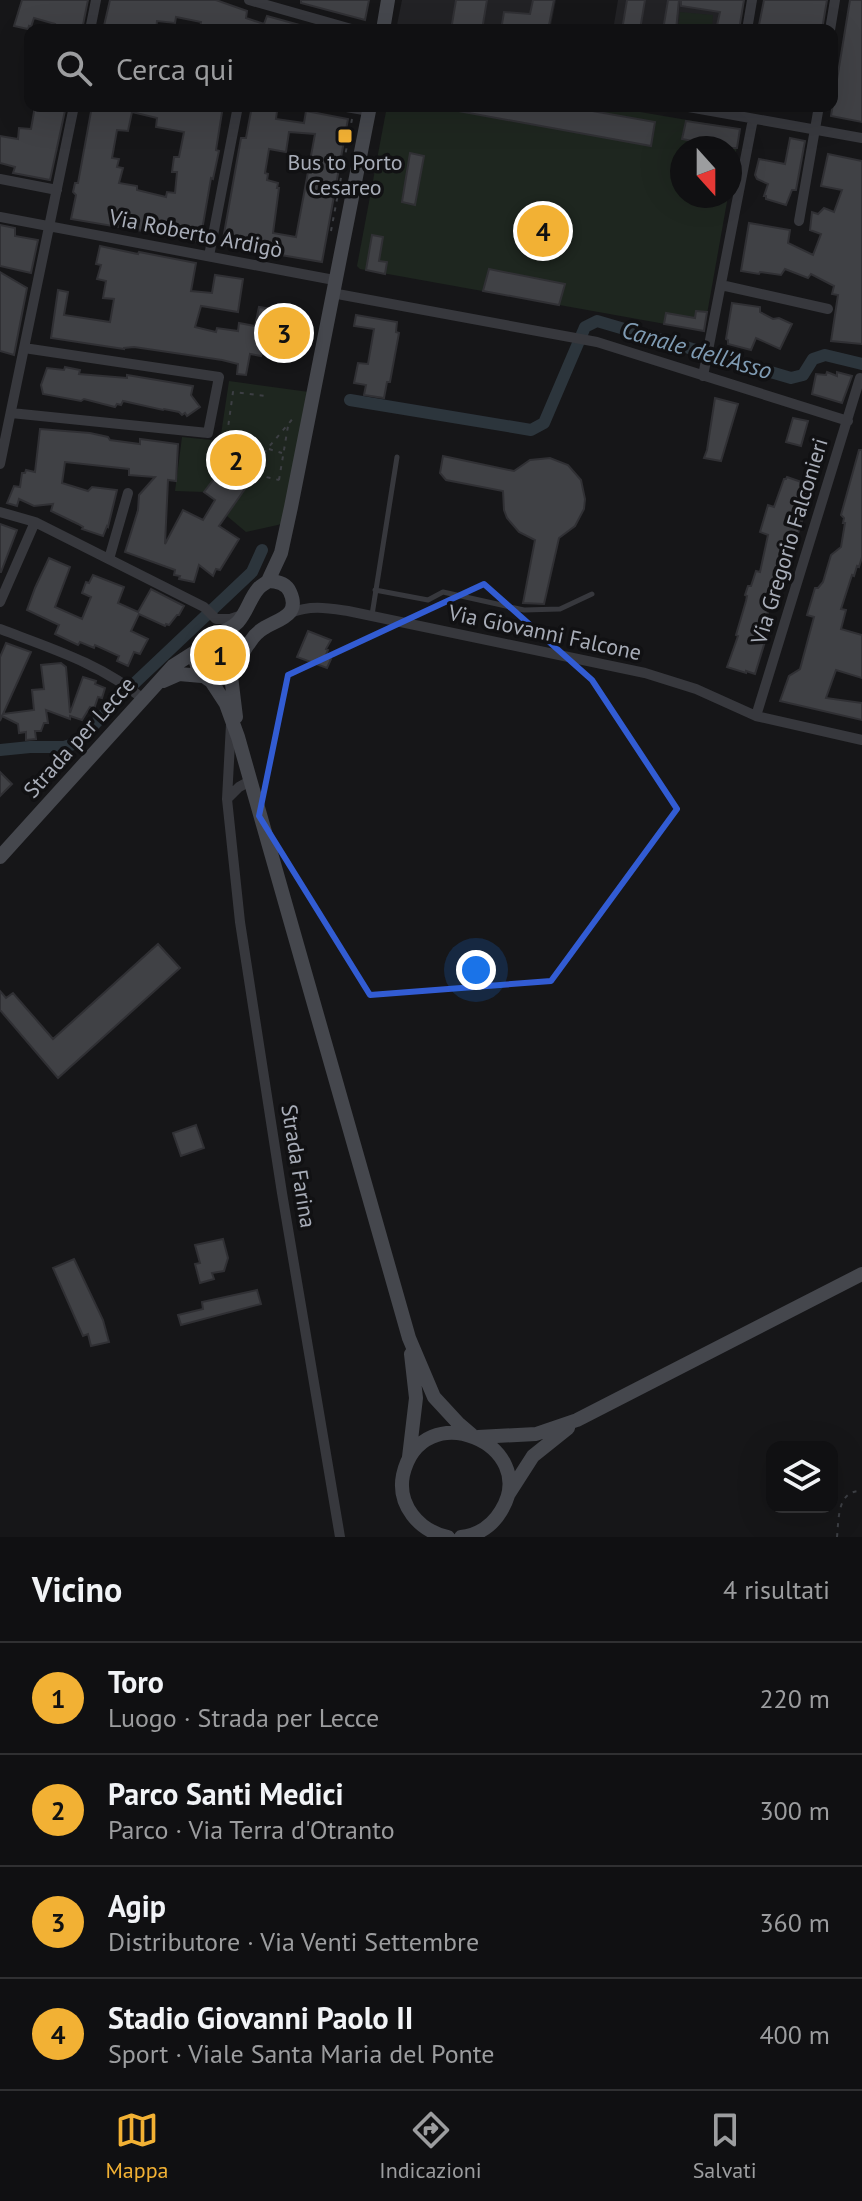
<!DOCTYPE html>
<html lang="it">
<head>
<meta charset="utf-8">
<style>
  body { margin:0; font-family:"PT Sans",sans-serif; background:#1e1e20; color:#f1f3f6 }
  .controls { position:absolute; right:24px; bottom:24px; display:grid; overflow:hidden; border-radius:16px; box-shadow:0 8px 32px #0002 }
  .controls button { width:72px; height:72px; display:grid; place-items:center; padding:0; border:0; border-bottom:2px solid #303032; background:#101012; color:#f1f3f6; font:40px sans-serif }
  .compass { position:absolute; left:670px; top:136px; width:72px; height:72px; border-radius:50%; background:#101012; box-shadow:0 8px 32px #0002; rotate:159deg }
  .you { position:absolute; left:476px; top:970px; width:28px; height:28px; margin:-20px; border:6px solid #fff; border-radius:50%; background:#1a73e8; box-shadow:0 0 0 12px #1a73e833 }
  .badge { display:grid; place-items:center; width:52px; height:52px; border-radius:50%; background:#f2b134; color:#111; font-size:26px; font-weight:700 }
  .pin { position:absolute; translate:-50% -50%; border:4px solid #fff; box-shadow:0 2px 8px #0006 }
  .list { margin:0; padding:0; list-style:none }
  h2 { display:flex; justify-content:space-between; align-items:center; height:104px; margin:0; padding:0 32px; font-size:34px }
  h2 small { font-size:26px; font-weight:400; color:#9c9d9f }
  .list li { display:grid; grid-template-columns:52px 1fr auto; gap:24px; align-items:center; box-sizing:border-box; height:112px; padding:0 32px; border-top:2px solid #303032 }
  .list b { display:block; font-size:30px; white-space:nowrap }
  .list p { margin:0; font-size:26px; white-space:nowrap; color:#9c9d9f }
  .list em { font-size:26px; font-style:normal; color:#9c9d9f }
  .icon { flex:none; width:44px; height:44px; fill:none; stroke:currentColor; stroke-width:2; stroke-linecap:round; stroke-linejoin:round }
  .map { position:relative; flex:none; width:862px; height:1537px; overflow:hidden }
  .search { position:absolute; background:#101012; box-shadow:0 8px 32px #0002; left:24px; right:24px; top:24px; height:88px; display:flex; align-items:center; gap:20px; box-sizing:border-box; padding:0 28px; border-radius:16px; color:#9c9d9f; font-size:30px }
  .sheet { height:552px; background:#101012 }
  nav { display:flex; justify-content:space-around; align-items:center; box-sizing:border-box; height:112px; border-top:2px solid #303032; background:#101012; font-size:22px; color:#9c9d9f }
  nav a { display:grid; justify-items:center; gap:4px }
  nav .on { color:#f2b134 }
  .map>svg:first-child { display:block }
</style>
</head>
<body>
<div class="map">
<svg width="862" height="1537" viewBox="0 0 862 1537">
  <rect width="100%" height="100%" fill="#161618"/>
  <!-- built -->
  <path fill="#222225" d="M402 0H556L550 30H396Z
    M618 0H722L716 29 719 30H613Z"/>
  <!-- green -->
  <path fill="#1e261f" d="M680 12 713 15 712 30 678 29Z
    M387 106H605L740 129 730 186V148H682V196H728L704 331 360 269 357 266Z
    M229 381 309 392 282 524 246 532 227 516 254 476 242 467 226 488 214 479 204 492 175 491 182 437 220 441Z"/>
  <g fill="none" stroke-linecap="round" stroke-linejoin="round">
    <!-- canal -->
    <path stroke="#2c353c" stroke-width="12" d="M350 400 531 430 544 423 585 327 597 321 791 378 803 375 813 359 825 355 862 364
      M0 750 30 747H64L77 743 122 695 252 572 262 550"/>
  </g>
  <!-- building -->
  <path fill="#404145" stroke="#303034" stroke-width="2" fill-rule="evenodd" d="M22 0H88L82 30H54L55 24 34 18 31 27 29 26 28 29 14 26Z
    M110 0H216L247 11 246 18 264 24 267 16 307 27V30H207L200 28 201 22 176 17 175 23 157 21 156 30H103Z
    M301 0H369L365 20 301 3Z
    M456 0H487L482 30H451Z
    M533 0H554L548 30H501L504 12 530 14Z
    M627 0H645L640 30H622Z
    M668 0H679L676 30H663Z
    M681 0H744L739 30H716L720 12 681 6Z
    M764 0H827L822 30H758Z
    M850 0H862V122L831 116Z
    M35 106H66L50 180 13 173 15 167 0 163V136L18 139 19 128 31 129Z
    M92 106H223L216 150 219 151 213 179 211 178 200 242 160 234 161 229 144 226 142 231 71 219 76 195 73 192 75 183H78ZM132 112 157 118 156 127 184 132 179 157H174L172 172H177L175 193 167 192 166 197 137 190V186L119 183 123 168 117 167 119 159 112 158 117 130 128 131Z
    M252 106 277 111 276 119 304 123 306 111 348 119 322 262 222 245 241 138H246ZM289 132 315 134 296 237 273 233 279 188H277L278 183 267 180 268 174 265 173 269 149 286 152Z
    M458 106H564L655 122 651 146 458 111Z
    M686 121 740 129 737 148H715L713 145 682 139Z
    M790 138 805 141 796 190H792L786 205 766 199V196H764L768 184 757 179 755 175 759 159 785 164Z
    M410 153 424 156 415 205 402 202Z
    M828 154 862 161V344L831 341 838 295 832 294 834 286 811 274 808 278 785 269 781 275 760 272 759 274 741 271 749 223 790 230 788 243 813 255 821 234 810 230 812 212 818 214 824 208 834 212 842 190 821 186Z
    M0 225 15 228V236L38 240 31 273 0 266Z
    M372 235 383 237 379 261 387 262 385 274 366 270Z
    M100 246 138 254 139 252 196 263 191 291 212 293 215 275 243 279 238 312 201 306 195 327 216 332 217 328 238 331 239 323 255 326 259 307 272 309 271 316 309 323 305 345 267 338 261 356 250 354 246 375 237 374 238 364 222 360 134 347 124 348V349L51 338 58 290 68 292 64 315 110 322 114 299 103 298 106 281 97 279 101 265 96 264Z
    M489 269 565 284 559 305 483 291Z
    M0 272 27 288 14 355 0 351Z
    M732 303 760 307V312L773 319 779 318 792 324 780 349 756 338 751 350 728 344V340L726 339Z
    M696 311 707 312 704 331 664 324 666 313 695 318Z
    M356 315 397 322 396 332 399 333 390 382H387L384 398 364 395 366 385 354 383 358 363 368 364 374 329 354 326Z
    M65 367 80 370 79 374 127 378V375L193 386 191 395 200 407 187 416 185 413 182 415 179 412 164 409 163 410 123 401 121 405 117 404 115 407 84 399 81 401 43 394 41 385 47 368 64 370Z
    M827 372 837 376V372L852 376 842 403 812 394 816 374 826 375Z
    M715 398 738 404 721 461 704 458 707 450Z
    M793 418 808 421 801 446 786 442Z
    M40 429 90 433 108 437 110 440 140 444V439L178 444 176 481 168 480 165 544 183 510 203 520 215 500 204 492 214 479 226 488 242 467 254 476 219 526 239 539 220 570 216 569 213 576 199 565 194 582 179 579 180 576 174 575 175 570 125 552 138 510 139 495 155 477 129 475V469L65 462 62 483 88 491 92 487 117 490 108 527 107 526 103 536 82 529 83 527 78 524 51 511 53 504 34 506 19 499 17 506 7 503 14 486 20 487 22 473H25L26 470 35 472Z
    M859 450H862V557L859 567 857 566 854 576 852 575 841 609 846 610 841 629 862 635V678L836 670 826 698 862 703V720L780 701 789 676 800 669 814 617 807 615 815 588H818L823 582 831 555 841 547 845 523H843L844 518 841 515Z
    M443 456 514 471 530 460 550 458 568 465 581 480 585 499 584 509 575 526 559 538 544 604 523 603 535 540 519 532 507 518 504 510 503 491 446 480 440 473Z
    M787 477 810 485 807 497 808 500 804 503 800 521H802L793 549 788 547 775 577 779 578 778 583 783 584 774 606 772 610 768 608 767 622 763 634 767 635 755 674 746 671V673L727 667 738 636 736 635 746 601 747 596 745 595 748 586H751L756 571 760 572 768 535 760 532 768 505 774 507 784 479H786Z
    M0 524 17 530 1 572H0Z
    M49 558 70 567 55 607 82 619 91 597 82 593 86 582 89 583 93 575 124 587 118 603 138 612 151 589 184 606 179 615H177L169 625 166 624 165 626 139 614 131 631 148 639 140 654 134 652 128 666 117 661 119 656 95 645 94 648 80 642 78 645 55 634 59 625 27 610 35 588Z
    M308 631 331 640 326 649 328 650 325 657 331 659 327 668 297 657Z
    M6 643 31 652 3 714 34 710 32 690 44 689 41 665 61 663 66 667 70 713 83 677 96 681 95 684 105 688 102 698 98 697 94 709 90 707 82 720 70 716V719L46 710 48 723H44L41 731H35L36 739 26 740V732L19 733 18 724 2 716 0 721V657Z
    M0 772 12 784 0 796Z
    M158 944 180 968 58 1078 0 1010V991L6 998 13 993 53 1039Z
    M196 1125 204 1148 181 1156 173 1133Z
    M223 1239 228 1258 224 1271 212 1273 214 1279 200 1283 195 1264 200 1263 195 1245Z
    M74 1259 103 1320 109 1342 91 1346 88 1334 83 1336 53 1268Z
    M257 1290 261 1304 181 1325 178 1315 203 1309 202 1302Z"/>
  <g fill="none" stroke-linecap="round" stroke-linejoin="round">
    <!-- path -->
    <path stroke="#3d3f44" stroke-width="2" stroke-dasharray="4 6" stroke-linecap="butt" d="M331 231 352 119
      M269 449 282 453
      M257 461 295 416
      M245 465 225 449 233 392 265 396
      M258 472 266 477 279 480
      M279 480 288 426
      M837 1537C839 1518 837 1490 862 1491"/>
    <!-- lane -->
    <path stroke="#37383d" stroke-width="5" d="M375 590 428 600 443 592 524 610 560 609 592 594
      M372 615 397 457"/>
    <!-- street -->
    <path stroke="#37383d" stroke-width="10" d="M249 0 355 30
      M90 30 96 0
      M747 30 752 0
      M830 30 835 0
      M341 106 369 111
      M683 106 862 138
      M0 179 57 190
      M0 217 334 280
      M799 221 819 106
      M209 256 238 106
      M721 285 828 309
      M332 293 597 342 848 421
      M703 376 753 119
      M11 413 208 433 219 377 24 348
      M0 464 74 106
      M0 512 35 522 204 607 216 619H230L242 615
      M109 559 128 493
      M0 602 35 522
      M290 613C311 605 327 608 348 611L645 673 696 689 756 716 862 740
      M0 629C50 648 102 664 143 699
      M756 716 860 378
      M231 724 227 799 240 922 282 1193 340 1537
      M227 799 239 787 250 781"/>
    <!-- secondary -->
    <path stroke="#45474d" stroke-width="14" d="M383 30 388 0
      M268 581 281 553 291 507 370 106
      M268 581C277 581 286 583 290 592 301 616 278 619 264 628 259 631 253 637 250 642 241 652 239 665 231 676L211 681C203 676 198 672 196 662 191 637 225 636 238 622 247 612 250 598 258 589 261 585 265 584 268 581Z
      M231 676 236 717
      M163 681 179 674 202 676
      M211 681 226 704 238 737 409 1338 434 1397 458 1423 472 1435
      M0 857 173 666 195 652
      M478 1437 536 1434 577 1420 862 1274
      M409 1457 416 1398 411 1354
      M508 1495 533 1456 568 1428
      M448 1537C419 1531 397 1505 403 1475 422 1393 542 1445 501 1511 492 1526 478 1535 461 1537"/>
  </g>
  <!-- marked area -->
  <path fill="none" stroke="#325cd3" stroke-width="6" stroke-linejoin="round" d="M484 584 592 680 677 809 551 981 370 995 259 816 288 675Z"/>
  <!-- markers -->
  <rect fill="#f2b134" stroke="#111113" stroke-width="3" x="337" y="128" width="16" height="16" rx="4"/>
  <g text-anchor="middle" dominant-baseline="central" stroke-width="7" stroke-linejoin="round" paint-order="stroke">
    <!-- poi labels -->
    <g font-size="22" fill="#a8adb8" stroke="#111113">
      <text x="345" y="162">Bus to Porto<tspan x="345" dy="25">Cesareo</tspan></text>
    </g>
    <!-- street labels -->
    <g font-size="22" fill="#a8adb8" stroke="#111113">
      <text transform="translate(196 233) rotate(11)">Via Roberto Ardigò</text>
      <text transform="translate(789 541) rotate(-73)">Via Gregorio Falconieri</text>
      <text transform="translate(545 632) rotate(12)">Via Giovanni Falcone</text>
      <text transform="translate(79 737) rotate(-48)">Strada per Lecce</text>
      <text transform="translate(299 1166) rotate(81)">Strada Farina</text>
    </g>
    <!-- water labels -->
    <g font-size="24" font-style="italic" fill="#7f9bb3" stroke="#111113">
      <text transform="translate(697 350) rotate(16)">Canale dell'Asso</text>
    </g>
  </g>
</svg>
<div class="controls">
<button><svg class="icon" aria-label="layers" viewBox="0 0 24 24"><path d="M12 4l9 5-9 5-9-5zM3 14l9 5 9-5"/></svg></button>
</div>
<svg class="compass" viewBox="-18 -18 36 36"><path d="M0-13l5 13h-10z" fill="#e53935"/><path d="M0 13l5-13h-10z" fill="#9c9d9f"/></svg>
<div class="you"></div>
<div class="pin badge" style="left:220px;top:655px">1</div>
<div class="pin badge" style="left:236px;top:460px">2</div>
<div class="pin badge" style="left:284px;top:333px">3</div>
<div class="pin badge" style="left:543px;top:231px">4</div>
<div class="search"><svg class="icon" aria-label="search" viewBox="0 0 24 24"><circle cx="10" cy="10" r="6"/><path d="M15 15l6 6"/></svg>Cerca qui</div>
</div>
<section class="sheet">
<h2>Vicino<small>4 risultati</small></h2>
<ul class="list">
<li><span class="badge">1</span><div><b>Toro</b><p>Luogo · Strada per Lecce</p></div><em>220 m</em></li>
<li><span class="badge">2</span><div><b>Parco Santi Medici</b><p>Parco · Via Terra d'Otranto</p></div><em>300 m</em></li>
<li><span class="badge">3</span><div><b>Agip</b><p>Distributore · Via Venti Settembre</p></div><em>360 m</em></li>
<li><span class="badge">4</span><div><b>Stadio Giovanni Paolo II</b><p>Sport · Viale Santa Maria del Ponte</p></div><em>400 m</em></li>
</ul>
</section>
<nav>
<a class="on"><svg class="icon" aria-label="map" viewBox="0 0 24 24"><path d="M3 6l6-2 6 2 6-2v14l-6 2-6-2-6 2zM9 4v14M15 6v14"/></svg>Mappa</a>
<a><svg class="icon" aria-label="directions" viewBox="0 0 24 24"><path d="M12 3l9 9-9 9-9-9zM9 14v-3h6M13 9l2 2-2 2"/></svg>Indicazioni</a>
<a><svg class="icon" aria-label="saved" viewBox="0 0 24 24"><path d="M7 4h10v16l-5-4-5 4z"/></svg>Salvati</a>
</nav>
</body>
</html>
